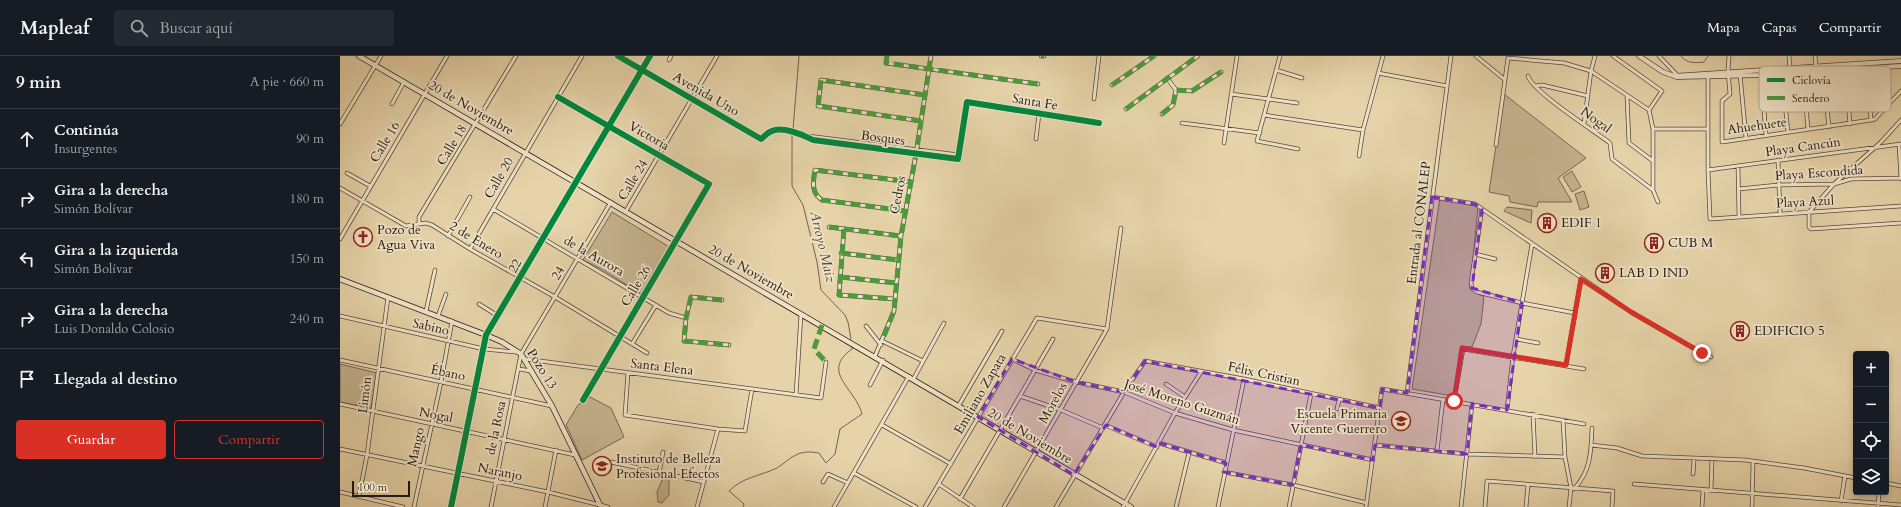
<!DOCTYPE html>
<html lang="es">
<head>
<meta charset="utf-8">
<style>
  body { margin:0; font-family:Cardo,serif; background:#242831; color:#f1f3f6 }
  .controls { position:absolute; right:12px; bottom:12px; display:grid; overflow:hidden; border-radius:4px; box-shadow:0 2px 6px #0003 }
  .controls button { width:36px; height:36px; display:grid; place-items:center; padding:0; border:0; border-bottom:1px solid #363941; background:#171b24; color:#f1f3f6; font:20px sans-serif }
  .scale { position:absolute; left:12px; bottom:10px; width:58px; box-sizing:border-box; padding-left:4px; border:2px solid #251b13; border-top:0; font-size:11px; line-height:14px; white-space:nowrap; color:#251b13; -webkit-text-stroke:3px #efe2c7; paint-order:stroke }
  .stop { position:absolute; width:12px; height:12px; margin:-9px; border:3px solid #d93025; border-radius:50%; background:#fff }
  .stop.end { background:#d93025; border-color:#fff; box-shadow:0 1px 4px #0008 }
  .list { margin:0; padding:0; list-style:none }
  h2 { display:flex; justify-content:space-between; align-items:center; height:52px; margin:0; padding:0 16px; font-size:17px }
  h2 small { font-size:13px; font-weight:400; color:#9ea1a6 }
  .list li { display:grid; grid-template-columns:26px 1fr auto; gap:12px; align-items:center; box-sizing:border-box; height:60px; padding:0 16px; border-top:1px solid #363941 }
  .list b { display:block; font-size:15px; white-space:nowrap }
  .list p { margin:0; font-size:13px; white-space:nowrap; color:#9ea1a6 }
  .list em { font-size:13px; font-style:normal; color:#9ea1a6 }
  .actions { display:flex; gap:8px; padding:12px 16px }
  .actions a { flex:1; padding:9px 0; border:1px solid #d93025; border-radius:4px; text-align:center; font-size:14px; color:#d93025 }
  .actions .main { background:#d93025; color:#fff }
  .icon { flex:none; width:22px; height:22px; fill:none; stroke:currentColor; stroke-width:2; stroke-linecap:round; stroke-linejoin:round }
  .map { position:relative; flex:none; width:1561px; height:451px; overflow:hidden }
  header { display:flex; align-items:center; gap:24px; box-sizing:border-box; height:56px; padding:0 20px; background:#171b24; border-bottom:1px solid #363941 }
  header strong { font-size:19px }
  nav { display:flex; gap:22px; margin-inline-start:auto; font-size:14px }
  .search { width:280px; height:36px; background:#242831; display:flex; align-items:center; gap:10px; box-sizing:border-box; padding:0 14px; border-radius:4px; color:#9ea1a6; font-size:15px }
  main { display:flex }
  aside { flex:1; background:#171b24 }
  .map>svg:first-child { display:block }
</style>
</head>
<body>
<header>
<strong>Mapleaf</strong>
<div class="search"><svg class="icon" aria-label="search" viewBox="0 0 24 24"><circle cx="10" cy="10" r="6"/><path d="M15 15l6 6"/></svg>Buscar aquí</div>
<nav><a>Mapa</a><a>Capas</a><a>Compartir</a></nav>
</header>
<main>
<aside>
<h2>9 min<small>A pie · 660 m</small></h2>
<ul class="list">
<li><svg class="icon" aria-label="ahead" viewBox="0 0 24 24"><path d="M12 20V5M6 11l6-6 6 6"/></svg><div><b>Continúa</b><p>Insurgentes</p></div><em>90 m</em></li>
<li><svg class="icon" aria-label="right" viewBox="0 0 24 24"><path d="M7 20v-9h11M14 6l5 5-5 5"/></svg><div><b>Gira a la derecha</b><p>Simón Bolívar</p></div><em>180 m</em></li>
<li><svg class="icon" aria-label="left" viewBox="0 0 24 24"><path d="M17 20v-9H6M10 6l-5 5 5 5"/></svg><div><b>Gira a la izquierda</b><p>Simón Bolívar</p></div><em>150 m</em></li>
<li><svg class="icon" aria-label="right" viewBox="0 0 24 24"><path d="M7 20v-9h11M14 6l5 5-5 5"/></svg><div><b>Gira a la derecha</b><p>Luis Donaldo Colosio</p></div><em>240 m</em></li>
<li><svg class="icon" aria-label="arrive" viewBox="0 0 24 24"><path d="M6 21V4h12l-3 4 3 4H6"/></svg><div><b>Llegada al destino</b></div></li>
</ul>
<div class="actions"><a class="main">Guardar</a><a>Compartir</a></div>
</aside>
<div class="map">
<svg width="1561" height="451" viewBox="0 0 1561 451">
  <rect width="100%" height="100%" fill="#e6d3a9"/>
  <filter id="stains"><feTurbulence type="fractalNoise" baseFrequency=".005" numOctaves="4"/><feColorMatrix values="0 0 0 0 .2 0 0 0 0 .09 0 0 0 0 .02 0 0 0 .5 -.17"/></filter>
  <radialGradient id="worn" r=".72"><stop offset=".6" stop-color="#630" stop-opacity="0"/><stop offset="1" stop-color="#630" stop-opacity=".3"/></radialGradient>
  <!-- green -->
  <path fill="#c5b490" stroke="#756852" d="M1164 38 1246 102 1218 122 1232 146H1198L1197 151 1170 146 1169 140 1149 136Z
    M1232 115 1241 131 1232 136 1223 121Z
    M1244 135 1249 151 1240 154 1235 138Z
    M1100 141 1138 151 1130 233 1144 241 1141 268 1132 291 1121 290 1113 340 1072 333Z
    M1167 151 1192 154 1191 167 1164 155Z
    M272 156 331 192 303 239 263 214 243 204Z
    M0 308 37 317 31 352 0 346Z
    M250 341 271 352 284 381 242 404 226 369 238 349Z
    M323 422 329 424V439L322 447 318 446 317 436Z"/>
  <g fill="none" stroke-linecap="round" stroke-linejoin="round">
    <!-- stream -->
    <path stroke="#71644e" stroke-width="1" d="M1341 0C1347 8 1356 7 1364 6L1368 0
      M453 74 459 0
      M452 78V130L463 149 477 206 481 234 505 259 508 266 511 283
      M403 451 404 448 389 435C403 421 420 420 437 412 444 408 450 401 458 398 466 395 472 396 479 397L486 407 495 398 500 373 522 358C515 332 480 316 512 293V289"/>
    <!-- minor casing -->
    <g stroke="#554938" stroke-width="4.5">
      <path id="minor" d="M278 0 421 83C425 80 428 76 432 75 442 70 464 79 473 84L618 103 627 46 759 67
        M547 0 546 7 698 28
        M701 0H704
        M940 0 917 85 958 93
        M1136 0 1164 23
        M1273 0 1322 35 1309 54
        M1319 0 1337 19V21
        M1389 0 1388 15 1390 38 1382 45V86L1531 64 1535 63 1561 35
        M1449 0 1450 12
        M1475 0 1476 10
        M1168 2 1224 7 1251 15 1309 54 1313 73V134
        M329 4 331 0
        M1505 12 1510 68
        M1527 12 1531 64
        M936 14 962 22
        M1483 15 1489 71
        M1463 16 1468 73
        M1038 17 1107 30
        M1421 17 1426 79
        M1400 18 1406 82
        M1442 18 1448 76
        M1368 19V114L1370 163 1561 150
        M1188 20C1192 35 1254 75 1270 87L1272 103 1313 134 1318 146
        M1547 21 1549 47
        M827 22 836 34
        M772 29 814 0
        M1195 30 1202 29 1248 40
        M891 38 957 47
        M1287 40 1289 87 1313 105
        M218 41 369 128 243 344
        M754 43 759 0
        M52 48 64 26
        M786 53 858 0
        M822 58 833 49 836 34 852 35 881 16
        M924 59 1023 74
        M1561 64 1541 86 1494 128 1469 156V171L1471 173 1561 167
        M581 65 478 50 481 24 585 39
        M842 67 920 77
        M0 68 41 0
        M1244 68 1251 15 1255 0
        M1313 73H1368
        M468 80 619 99
        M696 83 699 58
        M884 87 897 0
        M1559 88 1561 123
        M1156 89 1168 2
        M1019 100 1023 74 1043 0
        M1438 104 1440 157
        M1398 110 1399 160
        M1368 114 1561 88
        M7 117 30 130
        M0 132 66 170 86 167 92 169 130 193 215 241 307 297
        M1399 133 1438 129 1494 128 1511 123 1561 122
        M1092 141 1135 148 1291 256 1362 297 1371 301
        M153 153 329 257 346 262
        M1142 153 1131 227 1132 232 1137 236 1182 247 1235 257
        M286 155 377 0
        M565 155 482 144C471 137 473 126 475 114L571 126
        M79 168V161L176 0
        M489 171 561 180
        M504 173 499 239 554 243
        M108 180 130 141
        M0 183 107 0
        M130 193 242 0
        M501 197 558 204
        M1135 198 1155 203
        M500 221 556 227
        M382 244 351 241 346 262 344 285 389 289
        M139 248 158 260
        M86 255 95 214
        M0 260 144 293 176 296
        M98 260 106 238
        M526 270 541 289
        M1176 283 1198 287
        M542 285 583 305
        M292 288 316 249
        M535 300 554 255 561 180 576 98 591 0
        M185 303 481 342 486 306
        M672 303 695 314 736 326 784 336 835 357 893 374 1033 404
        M0 304 212 350
        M1226 309 1241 223
        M179 313 191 315
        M288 317 285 359 378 373 405 375 412 333
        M574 322 604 267
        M826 328 845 341
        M530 329 543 304
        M1067 337 1111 0
        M456 339 461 258
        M680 340 721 354 763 372
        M1114 345 1123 293 1244 313
        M0 348 235 399
        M619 349 662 275
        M997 353 999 344
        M1167 354 1173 300 1192 188
        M1193 358 1195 401
        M1223 364 1225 401 1231 432 1229 451
        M542 369 611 408
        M765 369 817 391
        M819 387 886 407
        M1035 389 1127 398 1225 401
        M1251 389 1277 392 1302 400 1405 404 1464 412 1516 422
        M0 393 208 436 268 451
        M1097 395 1103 343
        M271 406 364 426
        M884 416 953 429 1027 447
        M319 417 323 396
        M514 417 576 451
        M1353 418 1354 404
        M483 426 488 418 508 427
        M1546 427 1561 430
        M1294 428 1561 449
        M600 429 633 451
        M1234 433C1251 415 1251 396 1252 372
        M1371 435 1372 403
        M0 436 63 451
        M19 440 27 399 48 241
        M620 443 713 283
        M1501 445 1505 420
        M74 451 101 326 112 265
        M111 451 146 279 310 0
        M151 451 181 298 271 146
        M205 451 216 394
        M357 451 378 373
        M494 451 569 320
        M585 451 697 262 767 273
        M664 451 767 273 781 172
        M716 451 784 336 805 305 904 323 1040 352
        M783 451 835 357 861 316
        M836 451 849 397
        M878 451 904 323
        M949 451 971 338
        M1026 451 1042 333 1244 368
        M1121 451 1132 348
        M1145 451 1147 425 1273 435 1272 451
        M1186 451 1188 429
        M1362 451 1363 434
        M1412 451 1413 407
        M1538 451 1539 436"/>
    </g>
    <!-- tertiary casing -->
    <g stroke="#554938" stroke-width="5.5">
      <path id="tertiary" d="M1299 0 1323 16 1337 21 1422 19 1561 10
        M1334 20 1561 5"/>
    </g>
    <!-- secondary casing -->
    <g stroke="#251b13" stroke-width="6">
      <path id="secondary" d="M19 0C277 150 535 299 791 451
        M0 223 146 279 162 286 181 298 212 350 261 451"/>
    </g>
    <!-- minor -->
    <use href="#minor" stroke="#efe2c7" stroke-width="3"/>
    <!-- tertiary -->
    <use href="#tertiary" stroke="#efe2c7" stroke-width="4"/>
    <!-- secondary -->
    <use href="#secondary" stroke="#efe2c7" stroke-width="4.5"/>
    <!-- quiet -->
    <path stroke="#4e993d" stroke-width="5" stroke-dasharray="10 5" stroke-linecap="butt" d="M547 0 546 7 698 28
      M701 0H704
      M772 29 814 0
      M786 53 858 0
      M822 58 833 49 836 34 852 35 881 16
      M581 65 478 50 481 24 585 39
      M565 155 482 144C471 137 473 126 475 114L571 126
      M489 171 561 180
      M504 173 499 239 554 243
      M501 197 558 204
      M500 221 556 227
      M382 244 351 241 346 262 344 285 389 289
      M482 269 474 293 486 306
      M544 280 554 255 561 180 576 98 591 0"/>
    <!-- cycleway casing -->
    <g stroke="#efe2c7" stroke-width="8">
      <path id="cycleway" d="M278 0 421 83C425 80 428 76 432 75 442 70 464 79 473 84L618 103 627 46 759 67
        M218 41 369 128 243 344
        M111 451 146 279 310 0"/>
    </g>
    <!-- cycleway -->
    <use href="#cycleway" stroke="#00873e" stroke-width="6"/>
  </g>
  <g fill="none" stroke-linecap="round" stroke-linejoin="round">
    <!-- route -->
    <path stroke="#d93025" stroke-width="5" d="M1114 345 1122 292 1226 309 1241 223 1291 256 1362 297"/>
  </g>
  <!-- marked area -->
  <path fill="#7b2cbf" fill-opacity="0.2" stroke="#7b2cbf" stroke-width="3" stroke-dasharray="8 5" stroke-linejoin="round" d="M1092 141 1135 148 1142 153 1132 232 1182 247 1167 354 1132 348 1127 398 1035 389 1033 404 961 389 953 429 884 416 886 407 819 387 817 391 766 369 734 419 638 361 672 303 736 326 784 336 805 305 1040 352 1042 333 1067 337Z"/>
  <!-- icons -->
  <defs>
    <g id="building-ring" transform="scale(1)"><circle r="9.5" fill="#efe2c7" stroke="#8f2418" stroke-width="1.5"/><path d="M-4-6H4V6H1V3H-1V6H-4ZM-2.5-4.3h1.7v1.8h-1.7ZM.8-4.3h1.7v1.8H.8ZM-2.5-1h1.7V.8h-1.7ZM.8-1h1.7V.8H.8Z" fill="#8f2418"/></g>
    <g id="church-ring" transform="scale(1)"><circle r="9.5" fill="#efe2c7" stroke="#8f2418" stroke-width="1.5"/><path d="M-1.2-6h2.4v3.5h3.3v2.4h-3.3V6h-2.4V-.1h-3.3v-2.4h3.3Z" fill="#8f2418"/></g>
    <g id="school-ring" transform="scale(1)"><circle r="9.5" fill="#efe2c7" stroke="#8f2418" stroke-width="1.5"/><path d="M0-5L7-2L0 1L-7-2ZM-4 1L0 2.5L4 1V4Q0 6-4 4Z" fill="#8f2418"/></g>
    <g id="university-ring" transform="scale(1)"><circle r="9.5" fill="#efe2c7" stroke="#8f2418" stroke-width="1.5"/><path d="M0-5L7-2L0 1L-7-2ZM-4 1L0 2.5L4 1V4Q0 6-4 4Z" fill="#8f2418"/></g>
  </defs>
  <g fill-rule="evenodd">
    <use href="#building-ring" x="1207" y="167"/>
    <use href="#church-ring" x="23" y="181"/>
    <use href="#building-ring" x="1314" y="187"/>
    <use href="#building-ring" x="1265" y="217"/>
    <use href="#building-ring" x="1400" y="275"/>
    <use href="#school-ring" x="1061" y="365"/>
    <use href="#university-ring" x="262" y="410"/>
  </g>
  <g text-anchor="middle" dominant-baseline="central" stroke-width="3.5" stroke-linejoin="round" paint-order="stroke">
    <!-- street labels -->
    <g font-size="13" fill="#251b13" stroke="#efe2c7">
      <text transform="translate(366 38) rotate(30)">Avenida Uno</text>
      <text transform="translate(695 46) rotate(9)">Santa Fe</text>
      <text transform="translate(131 52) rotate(30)">20 de Noviembre</text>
      <text transform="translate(1256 64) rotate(36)">Nogal</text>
      <text transform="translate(1417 70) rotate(-8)">Ahuehuete</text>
      <text transform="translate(309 80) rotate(30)">Victoria</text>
      <text transform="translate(543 82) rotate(7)">Bosques</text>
      <text transform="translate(45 86) rotate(-59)">Calle 16</text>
      <text transform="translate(112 89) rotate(-59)">Calle 18</text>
      <text transform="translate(1463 91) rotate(-8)">Playa Cancún</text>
      <text transform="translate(1479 117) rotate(-4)">Playa Escondida</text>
      <text transform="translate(159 122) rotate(-60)">Calle 20</text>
      <text transform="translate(293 124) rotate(-59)">Calle 24</text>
      <text transform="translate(558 139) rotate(-79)">Cedros</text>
      <text transform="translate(1465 146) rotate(-3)">Playa Azul</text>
      <text transform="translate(1079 167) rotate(-83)">Entrada al CONALEP</text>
      <text transform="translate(136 184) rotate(31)">2 de Enero</text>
      <text transform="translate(254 200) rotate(30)">de la Aurora</text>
      <text transform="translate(175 210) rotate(-60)">22</text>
      <text transform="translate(411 216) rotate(30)">20 de Noviembre</text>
      <text transform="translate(218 217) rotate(-60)">24</text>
      <text transform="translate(296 230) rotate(-59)">Calle 26</text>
      <text transform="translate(91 271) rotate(13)">Sabino</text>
      <text transform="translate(322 311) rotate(7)">Santa Elena</text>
      <text transform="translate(202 313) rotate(58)">Pozo 13</text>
      <text transform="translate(108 317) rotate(12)">Ébano</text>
      <text transform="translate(924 318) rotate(12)">Félix Cristian</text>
      <text transform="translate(640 338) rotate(-60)">Emiliano Zapata</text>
      <text transform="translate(25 339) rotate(-83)">Limón</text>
      <text transform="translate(842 346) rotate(18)">José Moreno Guzmán</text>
      <text transform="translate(713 347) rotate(-61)">Morelos</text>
      <text transform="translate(96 359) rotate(11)">Nogal</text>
      <text transform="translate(156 372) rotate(-78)">de la Rosa</text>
      <text transform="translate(690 380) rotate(31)">20 de Noviembre</text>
      <text transform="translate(76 391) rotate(-78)">Mango</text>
      <text transform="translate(160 416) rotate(11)">Naranjo</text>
    </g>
    <!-- poi labels -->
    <g font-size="13" fill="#251b13" stroke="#efe2c7" text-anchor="start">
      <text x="1221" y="167">EDIF 1</text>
      <text x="37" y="174">Pozo de<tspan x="37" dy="15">Agua Viva</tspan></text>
      <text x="1328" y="187">CUB M</text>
      <text x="1279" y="217">LAB D IND</text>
      <text x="1414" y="275">EDIFICIO 5</text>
      <text x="1047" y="358" text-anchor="end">Escuela Primaria<tspan x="1047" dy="15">Vicente Guerrero</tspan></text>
      <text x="276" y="403">Instituto de Belleza<tspan x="276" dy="15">Profesional Efectos</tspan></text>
    </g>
    <!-- water labels -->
    <g font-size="14" font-style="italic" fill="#584b3b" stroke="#efe2c7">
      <text transform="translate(483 191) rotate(77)">Arroyo Maiz</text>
    </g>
  </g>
  <!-- legend -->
  <rect x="1419" y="10" width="132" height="46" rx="6" fill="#efe2c7" stroke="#b2a691" stroke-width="1"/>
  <rect x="1427" y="22" width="18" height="4" fill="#00873e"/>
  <rect x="1427" y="40" width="18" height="4" fill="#4e993d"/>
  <g font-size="11" fill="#251b13">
    <text x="1452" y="28">Ciclovía</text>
    <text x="1452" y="46">Sendero</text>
  </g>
  <rect width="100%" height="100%" filter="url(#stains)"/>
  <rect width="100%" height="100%" fill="url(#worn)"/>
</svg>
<div class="controls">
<button>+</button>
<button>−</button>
<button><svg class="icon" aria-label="locate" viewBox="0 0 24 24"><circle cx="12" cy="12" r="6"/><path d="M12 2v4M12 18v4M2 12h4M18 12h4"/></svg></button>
<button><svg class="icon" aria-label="layers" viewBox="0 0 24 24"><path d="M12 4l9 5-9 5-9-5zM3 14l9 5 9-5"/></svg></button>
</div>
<div class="scale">100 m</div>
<div class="stop" style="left:1114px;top:345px"></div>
<div class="stop end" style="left:1362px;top:297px"></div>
</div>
</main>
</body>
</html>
